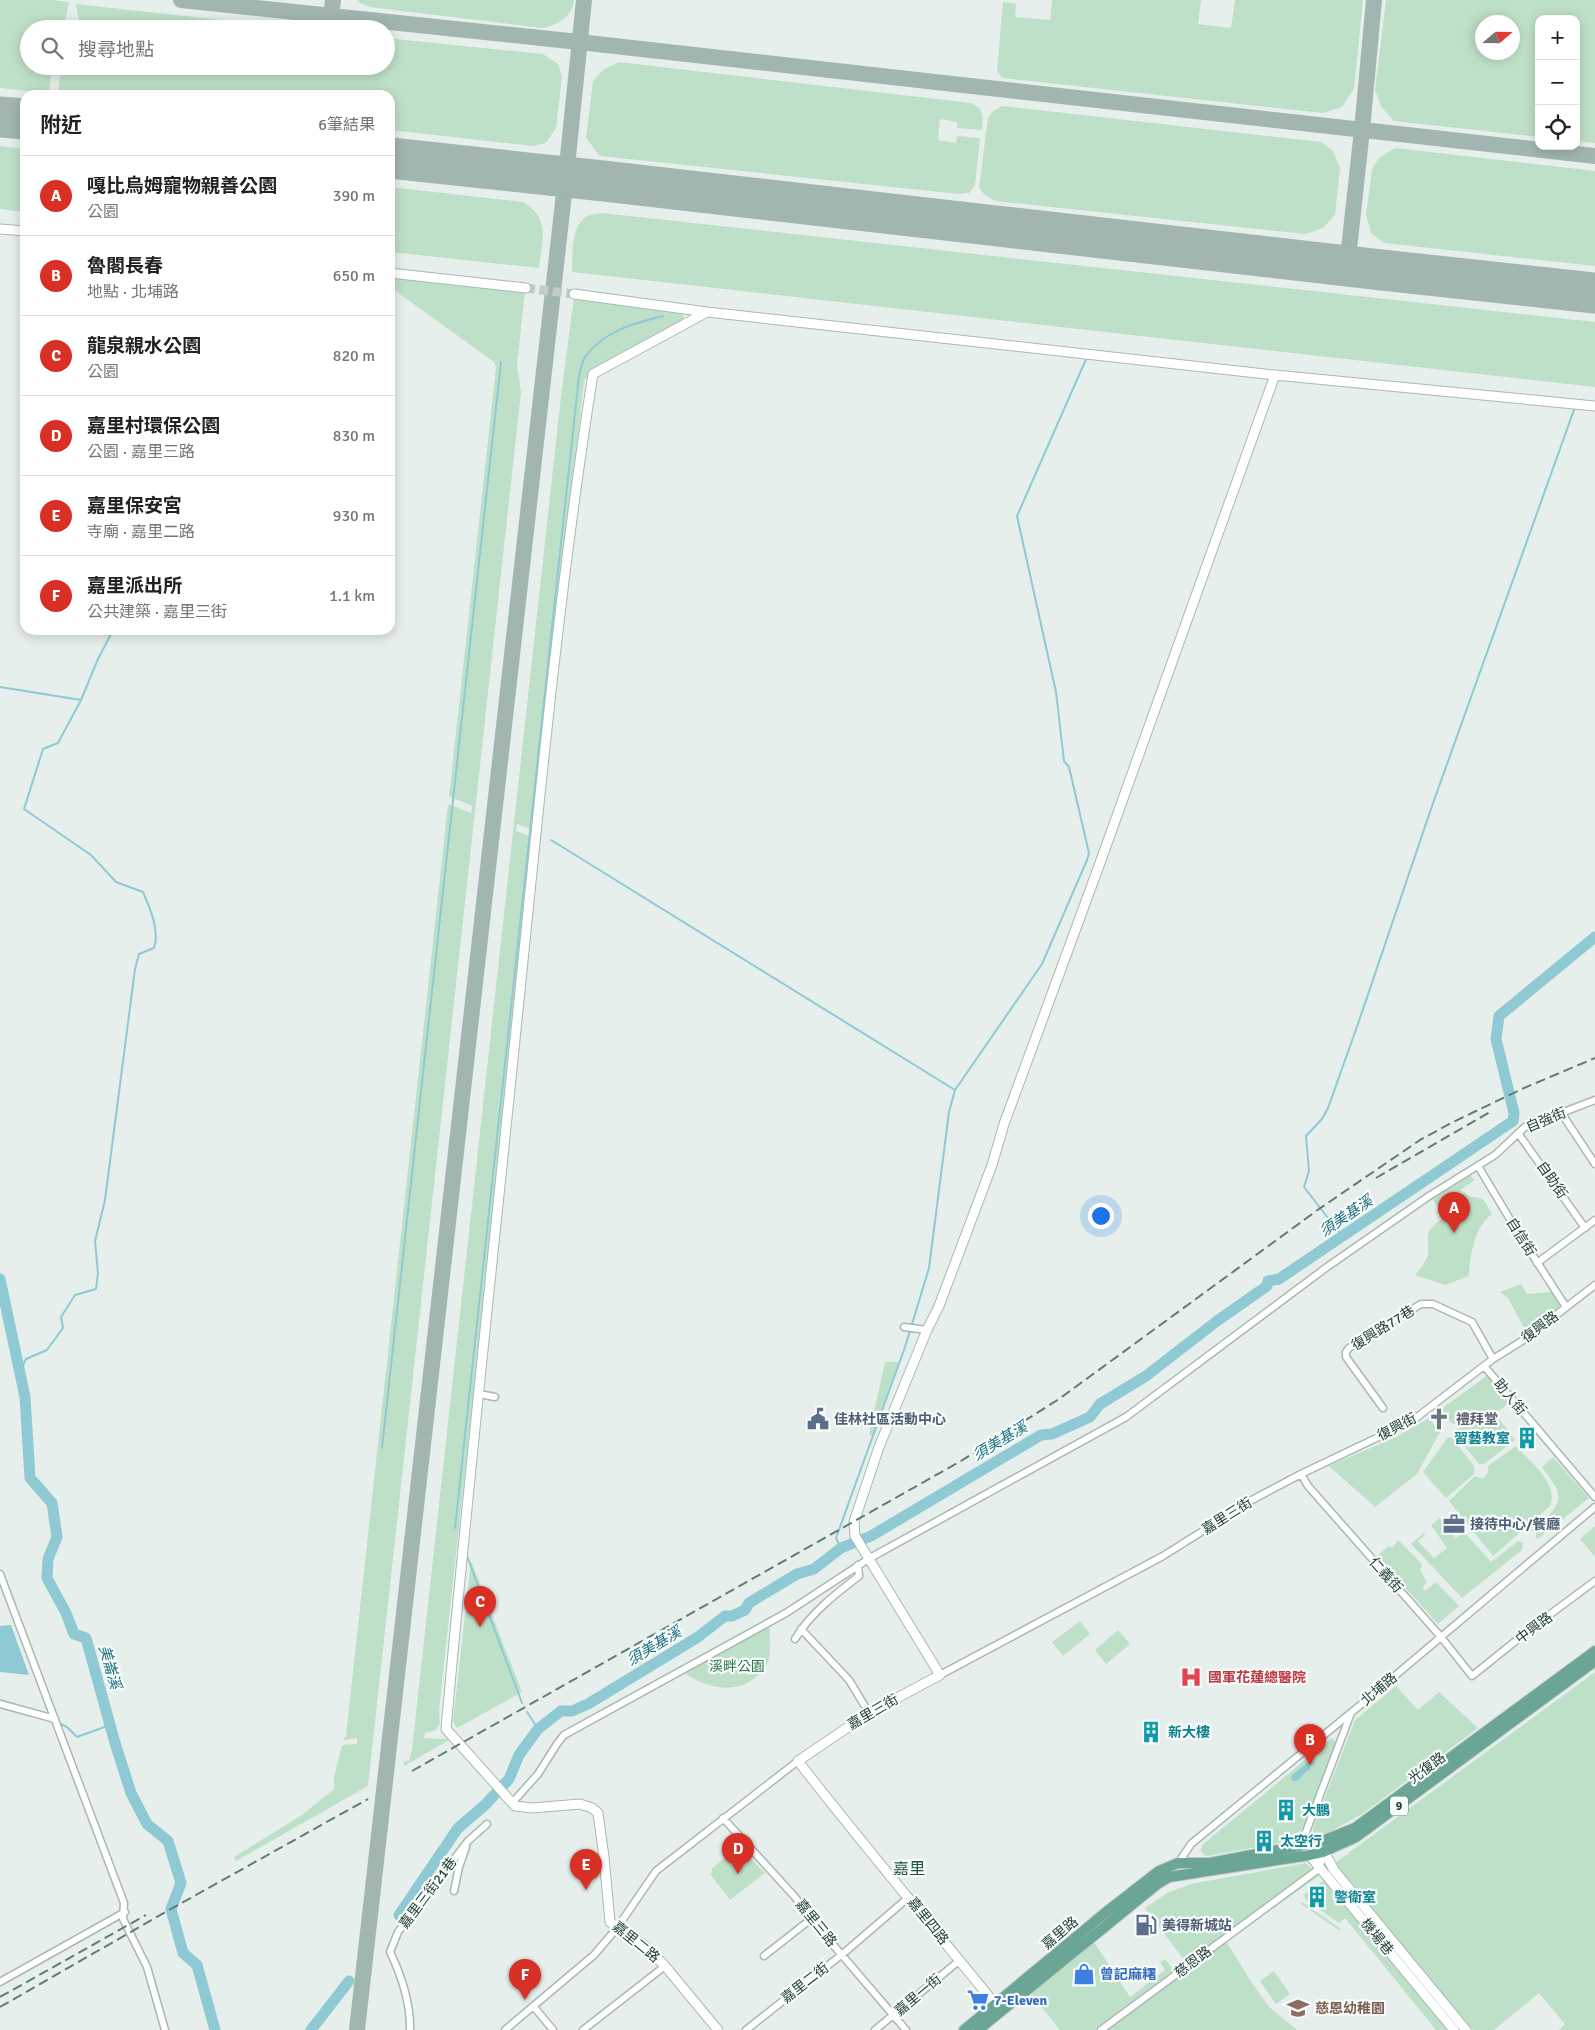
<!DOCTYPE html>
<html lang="zh-TW">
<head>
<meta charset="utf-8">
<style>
  body { margin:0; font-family:Signika,"Noto Sans TC",sans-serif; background:#f2f2f2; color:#222 }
  .controls { position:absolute; right:15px; top:15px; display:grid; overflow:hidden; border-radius:10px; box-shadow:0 2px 12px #0003 }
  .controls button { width:45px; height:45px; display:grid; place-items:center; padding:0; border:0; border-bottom:1px solid #e0e0e0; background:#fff; color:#222; font:25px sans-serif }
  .compass { position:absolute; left:1475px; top:15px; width:45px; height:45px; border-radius:50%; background:#fff; box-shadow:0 2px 12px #0003; rotate:70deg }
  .you { position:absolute; left:1100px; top:1215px; width:18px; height:18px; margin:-12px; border:4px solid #fff; border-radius:50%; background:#1a73e8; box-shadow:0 0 0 8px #1a73e833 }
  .badge { display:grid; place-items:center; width:32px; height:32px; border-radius:50%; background:#d93025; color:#fff; font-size:16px; font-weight:700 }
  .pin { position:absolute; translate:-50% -41px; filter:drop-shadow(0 1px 2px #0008) }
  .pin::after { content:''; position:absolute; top:26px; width:18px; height:15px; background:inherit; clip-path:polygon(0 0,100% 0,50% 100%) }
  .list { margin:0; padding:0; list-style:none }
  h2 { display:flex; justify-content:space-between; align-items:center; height:65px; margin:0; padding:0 20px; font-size:21px }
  h2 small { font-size:16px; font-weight:400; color:#767676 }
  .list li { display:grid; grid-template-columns:32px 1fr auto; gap:15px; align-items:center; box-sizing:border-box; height:80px; padding:0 20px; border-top:1px solid #e0e0e0 }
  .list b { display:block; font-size:19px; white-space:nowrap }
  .list p { margin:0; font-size:16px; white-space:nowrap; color:#767676 }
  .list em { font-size:16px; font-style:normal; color:#767676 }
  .icon { flex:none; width:28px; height:28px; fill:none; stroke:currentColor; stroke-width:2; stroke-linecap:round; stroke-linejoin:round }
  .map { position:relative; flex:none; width:1595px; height:2030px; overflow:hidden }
  .search { position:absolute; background:#fff; box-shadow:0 2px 12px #0003; left:20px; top:20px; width:375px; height:55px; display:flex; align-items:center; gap:12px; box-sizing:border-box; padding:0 18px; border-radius:28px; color:#767676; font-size:19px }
  .panel { position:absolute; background:#fff; box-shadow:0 2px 12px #0003; left:20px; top:90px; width:375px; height:545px; border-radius:15px }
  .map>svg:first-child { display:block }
</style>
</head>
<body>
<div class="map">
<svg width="1595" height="2030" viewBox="0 0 1595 2030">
  <rect width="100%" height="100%" fill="#e6efeb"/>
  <!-- green -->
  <path fill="#bfe0c8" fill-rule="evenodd" d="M0 0H52L69 2 64 27 80 28 76 4 303 29H29V66H52L49 93 0 88Z
    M357 0H574C572 18 557 25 542 28L369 7 360 3Z
    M1052 0H1201L1198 24 1231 28 1235 0H1363L1354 89 1342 107 1323 113 1003 78 997 71 1003 2 1016 4 1015 17 1050 20Z
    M1386 0H1595V143L1576 141V19H1539V137L1394 121 1382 108 1375 90ZM1512 22V52H1482V22Z
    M386 38 543 54 558 64 562 76 556 128 546 143 532 146 390 130V95L58 94 61 66H386Z
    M619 62 971 103 980 108 983 117 982 130 957 128V122L940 119 938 140 956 143 957 136 980 138 975 185 969 193 959 194 600 156 586 138 593 81 603 70Z
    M1002 106 1321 142 1333 151 1340 168 1335 215 1323 228 1306 234 995 201 985 195 979 188 988 118 992 112Z
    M0 146 25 149V212L0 209Z
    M1395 148 1595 171V266L1384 243 1371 233 1366 215 1372 169 1379 158Z
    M390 187 523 202C551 218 542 241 539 268L390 252Z
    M602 213 1595 322V387L572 272C573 255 570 228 586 217 590 214 597 214 602 213Z
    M394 277 525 292 517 365 521 392 368 1786 236 1861 234 1857 302 1815 334 1789V1777L342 1745 357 1744V1738L343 1740 346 1736 448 804 471 813 472 806 449 796 496 367 494 362 390 287V280Z
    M574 297 681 310 684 319 590 373 584 381 535 831 517 824 516 831 534 838 439 1710 440 1723 436 1730 425 1733 424 1738C433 1738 440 1740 450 1738L451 1739 404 1766V1761H409L412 1750 561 396Z
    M1469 1175 1475 1180 1460 1190 1469 1196 1483 1199 1492 1214C1474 1227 1470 1256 1469 1276L1445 1285 1415 1275C1419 1270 1427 1261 1428 1254 1430 1234 1421 1236 1441 1219L1438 1207 1432 1199Z
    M1521 1284 1527 1294 1552 1292 1560 1306 1526 1332 1508 1298 1500 1292Z
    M885 1362H899L874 1436 869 1435Z
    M1488 1375 1507 1399V1404C1495 1417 1471 1419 1454 1424L1450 1422 1441 1409Z
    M1497 1416 1515 1440 1484 1464H1479L1453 1432 1455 1430Z
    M1429 1418 1440 1432 1417 1474 1375 1507 1329 1466 1396 1437Z
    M1448 1437 1452 1438 1474 1466V1474L1446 1498 1423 1472Z
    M1516 1446C1530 1462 1559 1483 1550 1506L1493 1556 1449 1501 1475 1476 1483 1479 1488 1472V1466Z
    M1553 1457 1589 1498 1538 1539 1536 1538V1533L1531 1530C1542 1521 1564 1507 1557 1490 1554 1482 1547 1475 1542 1467Z
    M1440 1518 1456 1538 1464 1532 1491 1562 1518 1541 1523 1543 1522 1550 1462 1598 1411 1544 1424 1533 1425 1535 1418 1541 1434 1558 1447 1548 1431 1525Z
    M1595 1526V1557L1580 1539Z
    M1398 1540 1422 1564 1420 1570 1427 1582 1422 1589 1426 1590 1436 1582 1459 1606 1438 1624 1377 1556 1389 1546 1392 1548Z
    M471 1561 522 1692 457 1728 453 1722Z
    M1080 1621 1090 1634 1063 1656 1052 1642Z
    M770 1623C769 1635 771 1648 769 1659 767 1665 763 1671 758 1675 738 1696 704 1688 683 1672Z
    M1118 1630 1130 1644 1106 1664 1095 1650Z
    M1595 1672V2030H1559L1565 2024 1539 1993 1494 2030H1473L1335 1863Z
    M1396 1686 1418 1710 1439 1692 1478 1728 1362 1814 1326 1834 1313 1833V1828L1355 1720Z
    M1332 1738 1336 1742 1305 1824 1295 1840 1207 1856 1203 1854 1201 1851 1202 1845Z
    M739 1847 765 1873 730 1900 710 1874 713 1872 711 1869Z
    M1306 1863 1319 1876 1226 1941 1250 1980 1269 2007 1297 2030H1060L1028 1990 1094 1942 1130 1997 1165 1970 1160 1962 1165 1959 1173 1969 1184 1960 1145 1908 1167 1893 1191 1884Z
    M1326 1880 1449 2030H1436L1345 1918 1339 1923 1306 1900 1304 1895 1309 1891 1316 1900 1324 1893 1317 1885Z
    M1302 1902 1341 1929 1340 1931 1301 1904Z
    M1274 1971 1290 1994 1276 2004 1260 1981Z"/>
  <!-- water -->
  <path fill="#8ec9d4" d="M11 1625 29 1675 0 1672V1626Z
    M1311 1760 1315 1763 1311 1765 1310 1770 1307 1771 1297 1781H1292L1291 1778 1292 1775Z"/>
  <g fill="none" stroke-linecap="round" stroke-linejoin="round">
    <!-- stream -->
    <path stroke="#8ec9d4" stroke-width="2" d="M0 687 81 700
      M551 840 955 1090
      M1342 1236 1304 1187 1309 1171 1306 1136 1322 1119 1328 1108 1359 1021 1432 806 1575 407
      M20 1372 26 1359 47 1350 63 1328 61 1317 75 1295 96 1289 98 1273 95 1241 105 1200 135 969 139 954 154 948C160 931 150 908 143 892L116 882 91 855 24 809 43 749 58 743 81 700 98 659 113 630
      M382 1448 501 362
      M455 1528 579 376C581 370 582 362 585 357 604 331 634 323 663 316
      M841 1548 836 1538 905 1347 929 1268 949 1112 955 1090 1042 964 1087 860 1089 853 1069 767 1064 761 1056 692 1017 516 1087 357
      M467 1556 522 1703
      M0 1700 48 1714
      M527 1712 538 1729
      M61 1724 67 1727 77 1737 110 1725"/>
    <!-- river -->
    <path stroke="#8ec9d4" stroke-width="11" d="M0 1279 25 1397 30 1478 52 1503 57 1537 48 1559 47 1578 66 1613 74 1634 86 1638 115 1743 131 1793 147 1824 168 1841 181 1883 171 1909 183 1953 197 1965 215 2030
      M399 1915 458 1828 485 1805 509 1779 519 1755 538 1729 561 1711H572L588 1704 698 1637 725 1616H732L745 1610 749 1603 797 1574 814 1569 841 1548 871 1536 1041 1435 1052 1434 1090 1417 1100 1404 1146 1376 1217 1321 1267 1286 1268 1281 1279 1279 1513 1121 1514 1113 1496 1039 1499 1016 1595 937
      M311 2030 349 1981"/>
    <!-- taxiway -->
    <path stroke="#a2b6b0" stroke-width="16" d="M181 0 579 42 1595 156
      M331 17 333 0
      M1347 267 1362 130 1374 0
      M357 2030 566 176 584 0"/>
    <!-- runway -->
    <path stroke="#a2b6b0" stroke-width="41" d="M0 117 25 119
      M390 158C792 200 1193 251 1595 293"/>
    <!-- secondary-tunnel -->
    <path stroke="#bfccc8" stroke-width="9" stroke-dasharray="9 4.5" stroke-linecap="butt" d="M526 288 574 294"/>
    <!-- street casing -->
    <g stroke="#a8b8b2" stroke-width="9">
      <path id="street" d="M1562 1114 1595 1164
        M1518 1133 1585 1228
        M1478 1166 1517 1231 1566 1307
        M1537 1263 1595 1220
        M904 1327 927 1330
        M1484 1366 1595 1497
        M479 1394 495 1397
        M1383 1408 1346 1357V1352L1349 1348 1421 1304H1433L1472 1322 1493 1359
        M1301 1474 1308 1486 1441 1637 1472 1676 1533 1627 1595 1581
        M0 1574 124 1903 123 1919 147 1967 165 2030
        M801 1629 849 1680 869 1713
        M795 1639C811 1613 834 1595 859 1576L858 1565
        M940 1675 1163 1556 1252 1500 1301 1474 1412 1421 1493 1359 1525 1339 1595 1285
        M0 1704 55 1719
        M513 1802 538 1774 557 1744 564 1735 786 1613 870 1558 1126 1417 1327 1267 1429 1196 1495 1155 1525 1127 1595 1100
        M723 1818 795 1897 811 1919 906 2030
        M1301 1845 1351 1713
        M1177 1865 1191 1844 1358 1707 1595 1507
        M454 1891 459 1867 466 1847
        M764 1956 811 1919
        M0 1982 125 1912
        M534 2007 553 2030
        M410 2030C411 2005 401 1974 390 1952L398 1932 468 1841 487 1824
        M505 2030 594 1955 617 1928 656 1871 798 1761
        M583 2030 665 1966
        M746 2030 845 1952 909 1897
        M875 2030 960 1960
        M1101 2030 1320 1868 1323 1852"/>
    </g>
    <!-- secondary casing -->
    <g stroke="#a4bbb3" stroke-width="11">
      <path id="secondary" d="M0 229 25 231
        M390 273 526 288
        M574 294 707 312 1275 375 1595 406
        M707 312 593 374C559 588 539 805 517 1020 493 1257 467 1493 446 1729L515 1806 532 1808 580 1804 592 1808 598 1813 604 1857 610 1922 644 1945 665 1966 718 2030
        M1321 1846 1334 1870 1466 2030
        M1306 1851 1454 2030
        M999 2009C932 1926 863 1845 798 1761L869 1713 940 1675 855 1536 854 1522 879 1447 927 1330 939 1306 992 1165 1004 1124 1100 863 1275 375"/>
    </g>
    <!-- primary casing -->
    <g stroke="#c2cac8" stroke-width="12">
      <path id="primary" d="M964 2030 1105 1913 1159 1871 1178 1863H1210L1320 1842 1355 1828 1595 1651
        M978 2030 1156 1885 1169 1877 1310 1855 1323 1852 1356 1837 1595 1661"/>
    </g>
    <!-- street -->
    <use href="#street" stroke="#fff" stroke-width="6"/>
    <!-- secondary -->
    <use href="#secondary" stroke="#fff" stroke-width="9"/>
    <!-- primary -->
    <use href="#primary" stroke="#6aa596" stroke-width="10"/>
    <!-- rail -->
    <path stroke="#5f7d75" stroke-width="2" stroke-dasharray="10 5" stroke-linecap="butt" d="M1376 1178 1490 1112
      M412 1771 961 1461 1059 1399 1319 1209 1420 1140 1451 1123 1524 1088 1595 1058
      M0 1997 146 1915
      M0 2007 169 1910 368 1799"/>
  </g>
  <!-- icons -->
  <defs>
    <g id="civic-bare" transform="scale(1.725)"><path d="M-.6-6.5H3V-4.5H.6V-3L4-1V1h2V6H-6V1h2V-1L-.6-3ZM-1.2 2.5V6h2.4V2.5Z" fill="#5c6f8a" stroke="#f7fbf9" stroke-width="2.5" paint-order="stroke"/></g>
    <g id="church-bare" transform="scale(1.725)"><path d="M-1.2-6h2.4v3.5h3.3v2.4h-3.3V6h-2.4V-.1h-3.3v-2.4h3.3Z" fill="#6b7280" stroke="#f7fbf9" stroke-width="2.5" paint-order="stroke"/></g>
    <g id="building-bare" transform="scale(1.725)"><path d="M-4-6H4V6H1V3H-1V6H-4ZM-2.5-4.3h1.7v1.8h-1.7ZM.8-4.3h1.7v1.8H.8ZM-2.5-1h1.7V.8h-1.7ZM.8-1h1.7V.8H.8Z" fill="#0f9aa8" stroke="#f7fbf9" stroke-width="2.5" paint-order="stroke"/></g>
    <g id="office-bare" transform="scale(1.725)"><path d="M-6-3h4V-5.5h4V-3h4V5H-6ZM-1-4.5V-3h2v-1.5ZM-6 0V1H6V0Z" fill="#5c6f8a" stroke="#f7fbf9" stroke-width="2.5" paint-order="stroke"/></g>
    <g id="hospital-bare" transform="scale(1.725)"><path d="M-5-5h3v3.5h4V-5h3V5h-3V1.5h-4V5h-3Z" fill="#e0444e" stroke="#f7fbf9" stroke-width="2.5" paint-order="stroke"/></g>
    <g id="fuel-bare" transform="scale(1.725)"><path d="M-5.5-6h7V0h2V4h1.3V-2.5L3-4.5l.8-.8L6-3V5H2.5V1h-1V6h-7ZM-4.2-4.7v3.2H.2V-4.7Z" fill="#5c6f8a" stroke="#f7fbf9" stroke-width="2.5" paint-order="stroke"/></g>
    <g id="shop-bare" transform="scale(1.725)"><path d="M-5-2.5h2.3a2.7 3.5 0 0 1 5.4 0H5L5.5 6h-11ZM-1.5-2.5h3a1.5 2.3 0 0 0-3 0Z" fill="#3f7fe0" stroke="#f7fbf9" stroke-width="2.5" paint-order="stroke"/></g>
    <g id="supermarket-bare" transform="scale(1.725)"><path d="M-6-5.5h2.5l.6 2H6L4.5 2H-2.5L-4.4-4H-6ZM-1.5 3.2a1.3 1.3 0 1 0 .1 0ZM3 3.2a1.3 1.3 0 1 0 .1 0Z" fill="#3f7fe0" stroke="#f7fbf9" stroke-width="2.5" paint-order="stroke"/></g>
    <g id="school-bare" transform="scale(1.725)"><path d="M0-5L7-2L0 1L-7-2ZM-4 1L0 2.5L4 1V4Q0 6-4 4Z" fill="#8d6e63" stroke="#f7fbf9" stroke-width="2.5" paint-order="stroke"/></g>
  </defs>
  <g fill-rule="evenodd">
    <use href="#civic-bare" x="818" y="1419"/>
    <use href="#church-bare" x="1439" y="1419"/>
    <use href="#building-bare" x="1527" y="1438"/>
    <use href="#office-bare" x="1454" y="1524"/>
    <use href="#hospital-bare" x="1191" y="1677"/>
    <use href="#building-bare" x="1151" y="1732"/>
    <use href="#building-bare" x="1286" y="1810"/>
    <use href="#building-bare" x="1264" y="1841"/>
    <use href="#building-bare" x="1317" y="1897"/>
    <use href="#fuel-bare" x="1146" y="1925"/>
    <use href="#shop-bare" x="1084" y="1974"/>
    <use href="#supermarket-bare" x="978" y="2000"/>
    <use href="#school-bare" x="1298" y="2008"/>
  </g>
  <g text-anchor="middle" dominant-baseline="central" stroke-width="4.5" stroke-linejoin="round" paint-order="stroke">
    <!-- shield labels -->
    <rect fill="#f7fbf9" stroke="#637a73" stroke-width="1" x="1390" y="1796.5" width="18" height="19" rx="4"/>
    <g font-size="12" font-weight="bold" fill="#24423a">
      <text x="1399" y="1806">9</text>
    </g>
    <!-- street labels -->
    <g font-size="14" fill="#24423a" stroke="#f7fbf9">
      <text transform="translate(1546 1120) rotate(-23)">自強街</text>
      <text transform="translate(1552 1180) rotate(55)">自助街</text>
      <text transform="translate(1521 1237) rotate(58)">自信街</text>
      <text transform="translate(1540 1327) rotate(-37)">復興路</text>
      <text transform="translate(1383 1328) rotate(-32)">復興路77巷</text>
      <text transform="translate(1510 1397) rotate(50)">助人街</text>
      <text transform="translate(1397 1427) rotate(-28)">復興街</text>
      <text transform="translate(1227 1516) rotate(-32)">嘉里三街</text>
      <text transform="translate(1386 1575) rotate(48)">仁義街</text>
      <text transform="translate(1534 1628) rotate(-37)">中興路</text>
      <text transform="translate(1379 1689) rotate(-40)">北埔路</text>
      <text transform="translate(873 1712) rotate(-30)">嘉里三街</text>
      <text transform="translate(1427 1768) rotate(-36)">光復路</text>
      <text transform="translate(428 1893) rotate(-53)">嘉里三街21巷</text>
      <text transform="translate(928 1921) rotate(51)">嘉里四路</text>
      <text transform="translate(816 1923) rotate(51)">嘉里三路</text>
      <text transform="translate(1060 1933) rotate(-40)">嘉里路</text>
      <text transform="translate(1377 1937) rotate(51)">機場巷</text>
      <text transform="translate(636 1942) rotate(39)">嘉里二路</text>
      <text transform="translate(1193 1962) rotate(-37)">慈恩路</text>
      <text transform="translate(805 1983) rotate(-38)">嘉里二街</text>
      <text transform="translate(918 1995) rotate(-40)">嘉里一街</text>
    </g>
    <!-- service labels -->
    <g font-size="14" font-weight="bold" fill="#4e5e75" stroke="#f7fbf9" text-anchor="start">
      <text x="834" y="1419">佳林社區活動中心</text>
      <text x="1470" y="1524">接待中心/餐廳</text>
      <text x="1162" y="1925">美得新城站</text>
    </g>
    <!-- worship labels -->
    <g font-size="14" font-weight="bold" fill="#5b616d" stroke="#f7fbf9" text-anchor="start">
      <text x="1456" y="1419">禮拜堂</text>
    </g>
    <!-- culture labels -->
    <g font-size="14" font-weight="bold" fill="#0d838f" stroke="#f7fbf9" text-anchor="start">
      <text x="1510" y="1438" text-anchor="end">習藝教室</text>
      <text x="1168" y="1732">新大樓</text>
      <text x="1302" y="1810">大鵬</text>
      <text x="1280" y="1841">太空行</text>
      <text x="1334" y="1897">警衛室</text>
    </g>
    <!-- park labels -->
    <g font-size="14" fill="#2d7a4b" stroke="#f7fbf9">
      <text x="737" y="1666">溪畔公園</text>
    </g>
    <!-- health labels -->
    <g font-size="14" font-weight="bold" fill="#be3a42" stroke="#f7fbf9" text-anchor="start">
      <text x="1208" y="1677">國軍花蓮總醫院</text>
    </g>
    <!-- shop labels -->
    <g font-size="14" font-weight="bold" fill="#366cbe" stroke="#f7fbf9" text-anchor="start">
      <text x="1100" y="1974">曾記麻糬</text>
      <text x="994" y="2000">7-Eleven</text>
    </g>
    <!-- education labels -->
    <g font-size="14" font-weight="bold" fill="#785e54" stroke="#f7fbf9" text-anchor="start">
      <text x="1315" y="2008">慈恩幼稚園</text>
    </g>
    <!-- water labels -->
    <g font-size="15" font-style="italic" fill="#1c6f80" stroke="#f7fbf9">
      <text transform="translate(1346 1216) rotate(-34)">須美基溪</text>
      <text transform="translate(1000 1441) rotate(-31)">須美基溪</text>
      <text transform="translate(654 1646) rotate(-31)">須美基溪</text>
      <text transform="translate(110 1667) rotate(74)">美崙溪</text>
    </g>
    <!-- quarter labels -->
    <g font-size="16" fill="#1f5548" stroke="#f7fbf9">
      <text x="909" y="1869">嘉里</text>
    </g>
  </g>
</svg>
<div class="controls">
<button>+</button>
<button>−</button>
<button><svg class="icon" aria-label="locate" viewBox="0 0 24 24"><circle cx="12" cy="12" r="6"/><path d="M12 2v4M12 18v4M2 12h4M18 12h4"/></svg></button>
</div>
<svg class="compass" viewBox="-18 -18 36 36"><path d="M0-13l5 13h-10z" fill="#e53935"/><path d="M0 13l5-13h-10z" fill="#767676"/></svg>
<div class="you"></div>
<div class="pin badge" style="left:1454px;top:1233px">A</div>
<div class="pin badge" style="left:1310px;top:1765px">B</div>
<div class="pin badge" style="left:480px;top:1627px">C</div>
<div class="pin badge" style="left:738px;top:1874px">D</div>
<div class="pin badge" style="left:586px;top:1890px">E</div>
<div class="pin badge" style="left:525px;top:2000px">F</div>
<div class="search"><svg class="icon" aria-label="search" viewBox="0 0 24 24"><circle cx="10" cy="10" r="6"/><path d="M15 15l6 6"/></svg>搜尋地點</div>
<section class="panel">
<h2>附近<small>6筆結果</small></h2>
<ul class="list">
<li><span class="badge">A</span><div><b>嘎比烏姆寵物親善公園</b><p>公園</p></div><em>390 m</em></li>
<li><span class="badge">B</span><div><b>魯閣長春</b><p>地點 · 北埔路</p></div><em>650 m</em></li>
<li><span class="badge">C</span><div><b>龍泉親水公園</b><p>公園</p></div><em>820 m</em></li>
<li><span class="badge">D</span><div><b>嘉里村環保公園</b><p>公園 · 嘉里三路</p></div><em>830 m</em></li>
<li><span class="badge">E</span><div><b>嘉里保安宮</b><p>寺廟 · 嘉里二路</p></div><em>930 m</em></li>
<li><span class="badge">F</span><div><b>嘉里派出所</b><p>公共建築 · 嘉里三街</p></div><em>1.1 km</em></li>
</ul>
</section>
</div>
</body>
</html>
